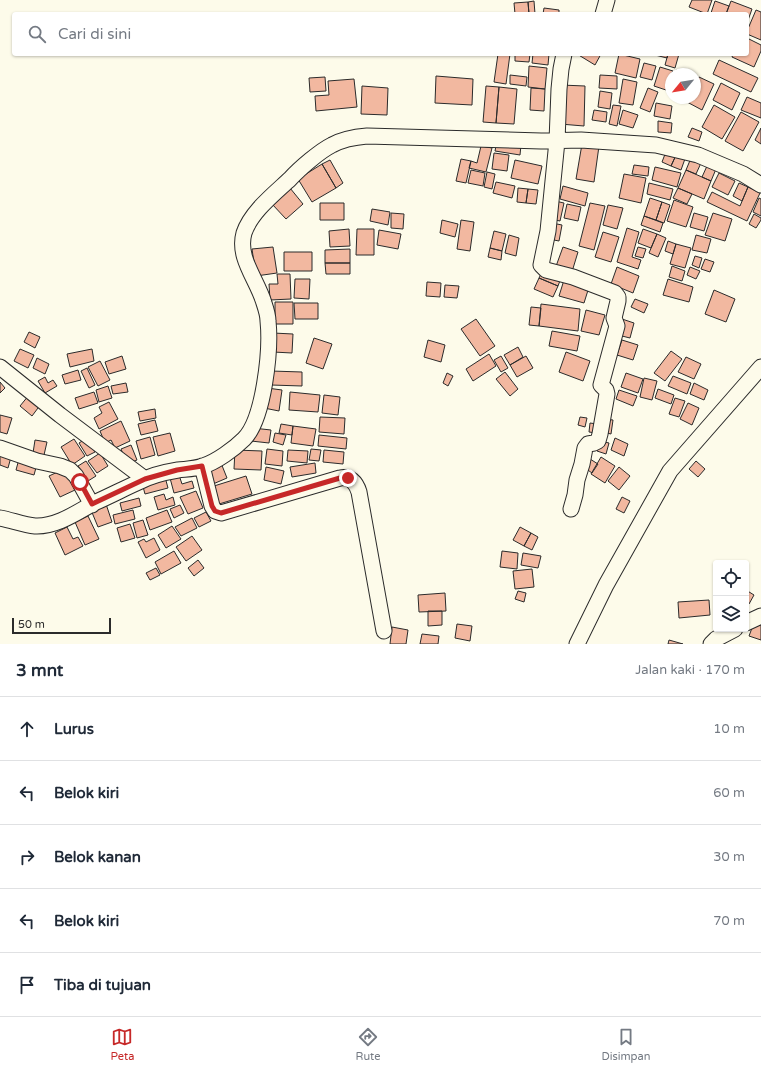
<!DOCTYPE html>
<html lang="id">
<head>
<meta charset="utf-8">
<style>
  body { margin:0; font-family:"Varela Round",sans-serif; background:#f2f2f3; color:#1f2937 }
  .controls { position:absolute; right:12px; bottom:12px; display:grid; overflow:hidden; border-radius:4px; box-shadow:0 1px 3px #0004 }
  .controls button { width:36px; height:36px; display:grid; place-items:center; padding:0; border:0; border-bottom:1px solid #e0e1e3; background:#fff; color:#1f2937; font:20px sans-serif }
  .compass { position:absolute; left:665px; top:68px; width:36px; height:36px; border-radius:50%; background:#fff; box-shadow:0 1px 3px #0004; rotate:240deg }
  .scale { position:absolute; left:12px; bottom:10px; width:99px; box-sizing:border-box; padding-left:4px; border:2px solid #2b2b2b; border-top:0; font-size:11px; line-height:14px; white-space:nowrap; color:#2b2b2b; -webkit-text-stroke:3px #fdfbea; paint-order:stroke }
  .stop { position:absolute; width:12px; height:12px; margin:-9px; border:3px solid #c62828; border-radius:50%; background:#fff }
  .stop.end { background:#c62828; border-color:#fff; box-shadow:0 1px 4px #0008 }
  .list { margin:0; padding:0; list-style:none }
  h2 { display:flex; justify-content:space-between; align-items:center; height:52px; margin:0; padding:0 16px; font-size:17px }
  h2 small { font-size:13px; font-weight:400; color:#747a83 }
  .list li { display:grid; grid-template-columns:26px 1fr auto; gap:12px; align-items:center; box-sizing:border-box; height:64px; padding:0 16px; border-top:1px solid #e0e1e3 }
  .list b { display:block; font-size:15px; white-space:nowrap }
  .list em { font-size:13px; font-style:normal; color:#747a83 }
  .icon { flex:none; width:22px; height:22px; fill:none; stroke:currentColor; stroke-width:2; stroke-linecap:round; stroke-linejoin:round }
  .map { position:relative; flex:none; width:761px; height:644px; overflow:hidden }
  .search { position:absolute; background:#fff; box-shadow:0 1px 3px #0004; left:12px; right:12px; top:12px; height:44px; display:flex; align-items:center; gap:10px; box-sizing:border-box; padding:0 14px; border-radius:4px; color:#747a83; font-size:15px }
  .sheet { height:372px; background:#fff }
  nav { display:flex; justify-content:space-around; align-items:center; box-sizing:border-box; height:56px; border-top:1px solid #e0e1e3; background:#fff; font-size:11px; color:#747a83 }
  nav a { display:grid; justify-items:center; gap:2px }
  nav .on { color:#c62828 }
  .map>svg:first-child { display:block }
</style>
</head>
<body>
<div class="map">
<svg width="761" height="644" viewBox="0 0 761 644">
  <rect width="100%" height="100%" fill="#fdfbea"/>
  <!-- building -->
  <path fill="#f2b8a0" stroke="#2b2b2b" d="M692 0H712L707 14 689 7Z
    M534 1 535 14H529L528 2Z
    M715 1 729 6 726 14H715L711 13Z
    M731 1 752 9 747 23V14H726Z
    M528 2 529 14H515L514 3Z
    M544 8 559 10V14H543Z
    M756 10 761 12V40L747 34V31Z
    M747 38 761 45V51L754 67 732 57 733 54H747Z
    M498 54H510L506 84 494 82Z
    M515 54H530L529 62 515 61Z
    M533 54H549L548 65 532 63Z
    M577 54H601L595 65Z
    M619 54 640 59 636 78 615 73Z
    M655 54H668L667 58 655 55Z
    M668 54H679L675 68 665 65Z
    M719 60 758 78 751 92 713 74Z
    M644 63 656 66 652 80 640 77Z
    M529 66 547 68 545 89 528 87Z
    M660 67 673 71 671 74 666 90 654 86Z
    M676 70 684 72 683 74H674Z
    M510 75 527 77 526 86 510 84Z
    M600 75 617 76V89L599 88Z
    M436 76 473 79 472 105 435 103Z
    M325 77 326 91 310 92 309 78Z
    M699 77 714 84 702 110 687 102 689 98H695V85Z
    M354 79 357 107 316 111 315 96 329 95 328 81Z
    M623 79 637 82 633 105 619 103Z
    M721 83 740 93 732 110 713 100Z
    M561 85 585 86 584 126 560 124Z
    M362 86 388 88 387 115 361 114Z
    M486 86 499 87 496 123 483 122Z
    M499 87 517 89 514 124 496 123Z
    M531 88 545 89 544 111 530 110Z
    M648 88 658 92 650 112 640 108Z
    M600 91 612 93 610 109 598 107Z
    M747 97 761 103V118L741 110Z
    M656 103 672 106 670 119 654 116Z
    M613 105 621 106 617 126 609 124Z
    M714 105 735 117 722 139 702 127Z
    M594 110 607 112 606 122 592 120Z
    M623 110 638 115 633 128 619 124Z
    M741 112 759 122 743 151 725 141Z
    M658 121 672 123 671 133 658 132Z
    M692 128 702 132 699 141 688 137Z
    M761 128V144L755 140Z
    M497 141 521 145 520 155 495 151Z
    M582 144 599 146 594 182 576 179Z
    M481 146 492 148 486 172 469 168 471 161 477 163Z
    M667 149 677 153 671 166 662 162Z
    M494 153 509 155 507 171 492 169Z
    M677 153 686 156 681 170 671 166Z
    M691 158 701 163 696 174 686 170Z
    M461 159 471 161 466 183 456 181Z
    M330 160 343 183 336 188 322 164Z
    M515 160 542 166 538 184 511 178Z
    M322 164 336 188 312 202 298 179Z
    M634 165 649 167 648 176 632 174Z
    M707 166 716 169 711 181 702 177Z
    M655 167 681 173 677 187 652 180Z
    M471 170 485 173 483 186 468 183Z
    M686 170 711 181 704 199 678 188Z
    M487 172 495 174 492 189 484 187Z
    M719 173 735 181 728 195 712 187Z
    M624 174 646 178 641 203 619 198Z
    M496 182 515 186 512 198 493 193Z
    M649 183 673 189 670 200 647 194Z
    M739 183 748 187 742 201 733 196Z
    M563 186 588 193 585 206 560 199Z
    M748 187 760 193 747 221 707 202 712 192 740 206Z
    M290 188 303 204 286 219 272 204Z
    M518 188 528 189 526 203 517 202Z
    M678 188 692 194 687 204 673 198Z
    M528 189 538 190 536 204 526 203Z
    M650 198 662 202 656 220 644 216Z
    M759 198 761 199V216L753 212Z
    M674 200 693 207 686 227 667 221Z
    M555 201 564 203 560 221 551 219Z
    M662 202 670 205 664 223 656 220Z
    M320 203H344V220H320Z
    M590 203 605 206 594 250 579 246Z
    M567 204 581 207 578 221 564 218Z
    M608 205 623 208 617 229 603 225Z
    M372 209 390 212 388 225 370 221Z
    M391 213 404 214 403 229 391 228Z
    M694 213 708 217 704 231 690 227Z
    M713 213 732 219 725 241 705 235Z
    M754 214 761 218V220L756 228 749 224Z
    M644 216 663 223 660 232 641 225Z
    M442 220 458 224 455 237 440 233Z
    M461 220 474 222 470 251 457 249Z
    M552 223 562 225 559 241 549 239Z
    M627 228 639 232 632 257 641 260 638 269 617 262Z
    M349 229 350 246 330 247 329 231Z
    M357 229H374V255H356Z
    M643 229 657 234 651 248 638 243Z
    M379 230 401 234 398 249 377 245Z
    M494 231 506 234 502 251 490 248Z
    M603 232 619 237 611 262 595 257Z
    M657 234 666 238 658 257 649 253Z
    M509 235 519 238 516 256 505 253Z
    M696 235 711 239 707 253 692 250Z
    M668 241 676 244 673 254 665 251Z
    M676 244 691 248 685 268 670 264Z
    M273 247 277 273 256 276 252 249Z
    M563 247 578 252 571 275 555 269Z
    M638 247 646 249 643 258 635 256Z
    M490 248 502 251 501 260 488 257Z
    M350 249V263H325V250Z
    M284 252H312V271H284Z
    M695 256 702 258 699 268 692 265Z
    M705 259 714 262 710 272 701 269Z
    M325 263H350V274H326Z
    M672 266 685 271 682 281 669 277Z
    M617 267 639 276 633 293 611 284Z
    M690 267 700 271 696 279 687 275Z
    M543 270 561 278 558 286 539 278Z
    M277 274H290L291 299 270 300 269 284H278Z
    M539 278 558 286 553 297 534 289Z
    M295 279H310L309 299 294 298Z
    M668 279 693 287 689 302 663 295Z
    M564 280 589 287 584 303 559 296Z
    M427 282 441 283 440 297 426 296Z
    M445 285 459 286 457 298 444 297Z
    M714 290 735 299 726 322 705 314Z
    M635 299 648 304 644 313 631 307Z
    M275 302H293V324H275Z
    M294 303H318V319H295Z
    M541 304 580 309 578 331 539 326Z
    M531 307 541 308 539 326 529 325Z
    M586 310 605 315 599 335 581 331Z
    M476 319 495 346 480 356 461 329Z
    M622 319 634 323 630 338 618 335Z
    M552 331 580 336 577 351 549 346Z
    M29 332 40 337 35 348 24 342Z
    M273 333 293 334 292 353 273 352Z
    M314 338 332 344 323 369 306 363Z
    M428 340 445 345 441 362 424 357Z
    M622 340 638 345 633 360 617 355Z
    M518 347 523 357 510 365 504 355Z
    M20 349 34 355 28 368 14 361Z
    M92 349 94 361 70 367 67 354Z
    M671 351 682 359 665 381 654 373Z
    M566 352 590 361 583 381 559 372Z
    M489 354 496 366 473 381 466 369Z
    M122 356 126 369 109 374 105 362Z
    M501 356 508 368 501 372 494 360Z
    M526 356 533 368 517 377 510 365Z
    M686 357 701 364 694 379 678 372Z
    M37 358 49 364 45 374 33 368Z
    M100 361 110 380 98 386 88 367Z
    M87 368 95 385 89 388 81 371Z
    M78 370 81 380 65 384 62 375Z
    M271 371 302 372V386L271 385Z
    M505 372 518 389 510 396 496 379Z
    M447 373 453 376 448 386 443 383Z
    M626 373 643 379 638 393 621 387Z
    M673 376 691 383 687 394 668 386Z
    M45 377 48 383 53 380 57 386 45 393 38 381Z
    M644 378 657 381 652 400 640 397Z
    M0 382 5 388 0 393Z
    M126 383 128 392 113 394 111 386Z
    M694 383 708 390 704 400 690 394Z
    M108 386 112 398 99 402 96 390Z
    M267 388 282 390 279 411 264 408Z
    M658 389 674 395 671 404 655 398Z
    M619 390 637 396 633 406 616 399Z
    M94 392 98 403 79 409 75 398Z
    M290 392 320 395 318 412 289 410Z
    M29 395 41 404 32 416 20 406Z
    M324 395 340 397 338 415 322 413Z
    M675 398 685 401 679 417 669 414Z
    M109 402 118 419 99 429 94 418 102 413 99 407Z
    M688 403 699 408 692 425 680 419Z
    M155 409 156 418 140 421 138 412Z
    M0 415 12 418 7 434 0 432Z
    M320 417 345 418 344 434 319 432Z
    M580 417 587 418 585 427 578 425Z
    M605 419 613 420 611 434 603 432Z
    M155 420 158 431 141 435 138 424Z
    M121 421 130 441 115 448 111 440 105 443 100 431Z
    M590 423 597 424 596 433 589 432Z
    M281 424 293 426 292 435 279 433Z
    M293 426 316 429 313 446 291 443Z
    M253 428 271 430 269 443 251 441Z
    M170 433 175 451 158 456 153 437Z
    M275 433 286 435 283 445 273 442Z
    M319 435 347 438 346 449 318 446Z
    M150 437 155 455 141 459 136 441Z
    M87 438 95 452 87 456 79 443Z
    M615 438 628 444 624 456 611 450Z
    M74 439 85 456 72 465 61 447Z
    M35 440 47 442 44 455 33 453Z
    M600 441 609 443 606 454 597 451Z
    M131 445 137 460 127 464 121 449Z
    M267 449 283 451 282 466 265 464Z
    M311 449 321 450 319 461 309 460Z
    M235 450 262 451 261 470 234 469Z
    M288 450 308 451 307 463 287 461Z
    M324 450 344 452 343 464 323 462Z
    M0 453 11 457 8 468 0 465Z
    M100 453 108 466 97 473 88 461Z
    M601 457 615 466 605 483 591 474Z
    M19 459 37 464 34 475 16 470Z
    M590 459 598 464 592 473 585 468Z
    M86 461 96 476 88 481 78 466Z
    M696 461 705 469 698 477 689 469Z
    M221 463 227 478 213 484 206 469Z
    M315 463 316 473 292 477 290 467Z
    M266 467 284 471 281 484 264 480Z
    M619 467 630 476 619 490 608 481Z
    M64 469 75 490 60 497 49 476Z
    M179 475 182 484 192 481 194 488 174 493 170 478Z
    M246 476 252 494 219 504 214 486Z
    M165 477 168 488 145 494 142 483Z
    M196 491 203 508 188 514 180 497Z
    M164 494 166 500 173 497 175 505 158 510 154 497Z
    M622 497 630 501 624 513 616 509Z
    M139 498 141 506 122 511 120 503Z
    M106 504 112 522 98 527 91 510Z
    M180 505 184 513 174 518 170 509Z
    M133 510 135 519 115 524 113 515Z
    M167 510 172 522 150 530 146 518Z
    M206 512 211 521 199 527 194 518Z
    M88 516 99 539 85 545 75 522Z
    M192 518 197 528 181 536 175 527Z
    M143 520 148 535 137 538 133 523Z
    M130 524 135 538 121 542 117 528Z
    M172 526 181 539 166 548 158 535Z
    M67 527 73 539 78 537 83 546 65 555 55 533Z
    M520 527 531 533 524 546 513 540Z
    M531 533 538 537 532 550 524 546Z
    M192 536 202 550 186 561 176 547Z
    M154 538 160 550 146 558 138 542 144 539 146 542Z
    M174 551 181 563 161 574 155 562Z
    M502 551 518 553 517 569 500 567Z
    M523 553 541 556 538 568 521 565Z
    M198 560 204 568 194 576 188 568Z
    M156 568 160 575 150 580 146 573Z
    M532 569 534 587 515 589 513 571Z
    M746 590 754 595 749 604 746 602Z
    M518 591 526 593 524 602 515 599Z
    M445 593 446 611 419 612 418 595Z
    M709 600 710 615 679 618 678 602Z
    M428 611H442V625L428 626Z
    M755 620 761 622V640L749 636Z
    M457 624 472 626 470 641 455 638Z
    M392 627 408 630 406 644H390Z
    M422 634 439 636 438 644H420Z
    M669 640 683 644H668Z"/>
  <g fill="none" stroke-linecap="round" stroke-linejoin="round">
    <!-- minor casing -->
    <g stroke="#2b2b2b" stroke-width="17">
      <path id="minor" d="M603 14 607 0
        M564 54 561 69 559 89 557 141 548 231 541 265 546 270 573 277 615 293 618 297V301L614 318 617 326 601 385 606 390 607 394 600 434 598 441 594 443 588 444 585 448 582 464 577 480 575 495 571 509
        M0 367 60 415 145 479
        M0 448 37 461 60 466 70 470 76 476 92 505
        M202 466 212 506 215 511 221 513 340 478C350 476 356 482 359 492L384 631
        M0 518C11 520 24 525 35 526 56 527 76 513 94 503 110 496 125 488 141 481 152 475 166 472 178 470 186 469 195 469 203 466 216 462 234 449 244 439 264 419 271 350 268 321 268 315 266 309 264 303 257 279 237 258 244 233 251 212 274 194 290 179 300 168 320 151 332 145 343 139 355 137 367 136L541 141 581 140 656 145 698 155 743 174 761 185
        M746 623 761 616
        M577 644 606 585 670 471 761 367
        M711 644 716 639 735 629"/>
    </g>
    <!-- minor -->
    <use href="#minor" stroke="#fdfbea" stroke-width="15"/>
  </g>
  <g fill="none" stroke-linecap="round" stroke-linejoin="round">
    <!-- route -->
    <path stroke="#c62828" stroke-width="5" d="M80 482 92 504 145 479 177 470 202 466 212 506 215 511 221 513 340 478H348"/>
  </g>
</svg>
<div class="controls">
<button><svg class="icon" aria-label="locate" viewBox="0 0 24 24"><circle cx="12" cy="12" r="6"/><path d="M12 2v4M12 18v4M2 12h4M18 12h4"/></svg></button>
<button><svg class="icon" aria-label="layers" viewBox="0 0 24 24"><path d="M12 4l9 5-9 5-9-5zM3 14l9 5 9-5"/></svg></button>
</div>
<svg class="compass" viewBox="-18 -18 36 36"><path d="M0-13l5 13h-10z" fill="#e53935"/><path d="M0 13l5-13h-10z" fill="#747a83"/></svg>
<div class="scale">50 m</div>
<div class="stop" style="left:80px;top:482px"></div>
<div class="stop end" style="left:348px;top:478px"></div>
<div class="search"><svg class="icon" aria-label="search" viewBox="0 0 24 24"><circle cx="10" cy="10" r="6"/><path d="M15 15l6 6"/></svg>Cari di sini</div>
</div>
<section class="sheet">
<h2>3 mnt<small>Jalan kaki · 170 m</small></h2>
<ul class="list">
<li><svg class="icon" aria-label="ahead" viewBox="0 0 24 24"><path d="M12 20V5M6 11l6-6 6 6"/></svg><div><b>Lurus</b></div><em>10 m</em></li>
<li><svg class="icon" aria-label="left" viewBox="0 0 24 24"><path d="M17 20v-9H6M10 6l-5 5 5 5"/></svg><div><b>Belok kiri</b></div><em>60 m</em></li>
<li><svg class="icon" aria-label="right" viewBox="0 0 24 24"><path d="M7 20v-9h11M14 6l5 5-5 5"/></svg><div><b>Belok kanan</b></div><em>30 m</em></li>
<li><svg class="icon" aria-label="left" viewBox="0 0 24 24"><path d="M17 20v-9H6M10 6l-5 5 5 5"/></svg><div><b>Belok kiri</b></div><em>70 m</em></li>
<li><svg class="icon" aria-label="arrive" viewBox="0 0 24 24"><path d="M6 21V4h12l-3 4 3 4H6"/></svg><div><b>Tiba di tujuan</b></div></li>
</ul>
</section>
<nav>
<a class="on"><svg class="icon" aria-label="map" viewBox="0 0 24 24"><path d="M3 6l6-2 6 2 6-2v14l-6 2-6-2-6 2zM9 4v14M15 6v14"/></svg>Peta</a>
<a><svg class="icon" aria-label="directions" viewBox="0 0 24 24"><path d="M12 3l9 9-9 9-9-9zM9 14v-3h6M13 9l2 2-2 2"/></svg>Rute</a>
<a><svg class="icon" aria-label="saved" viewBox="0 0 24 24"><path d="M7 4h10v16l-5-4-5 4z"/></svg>Disimpan</a>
</nav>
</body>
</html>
